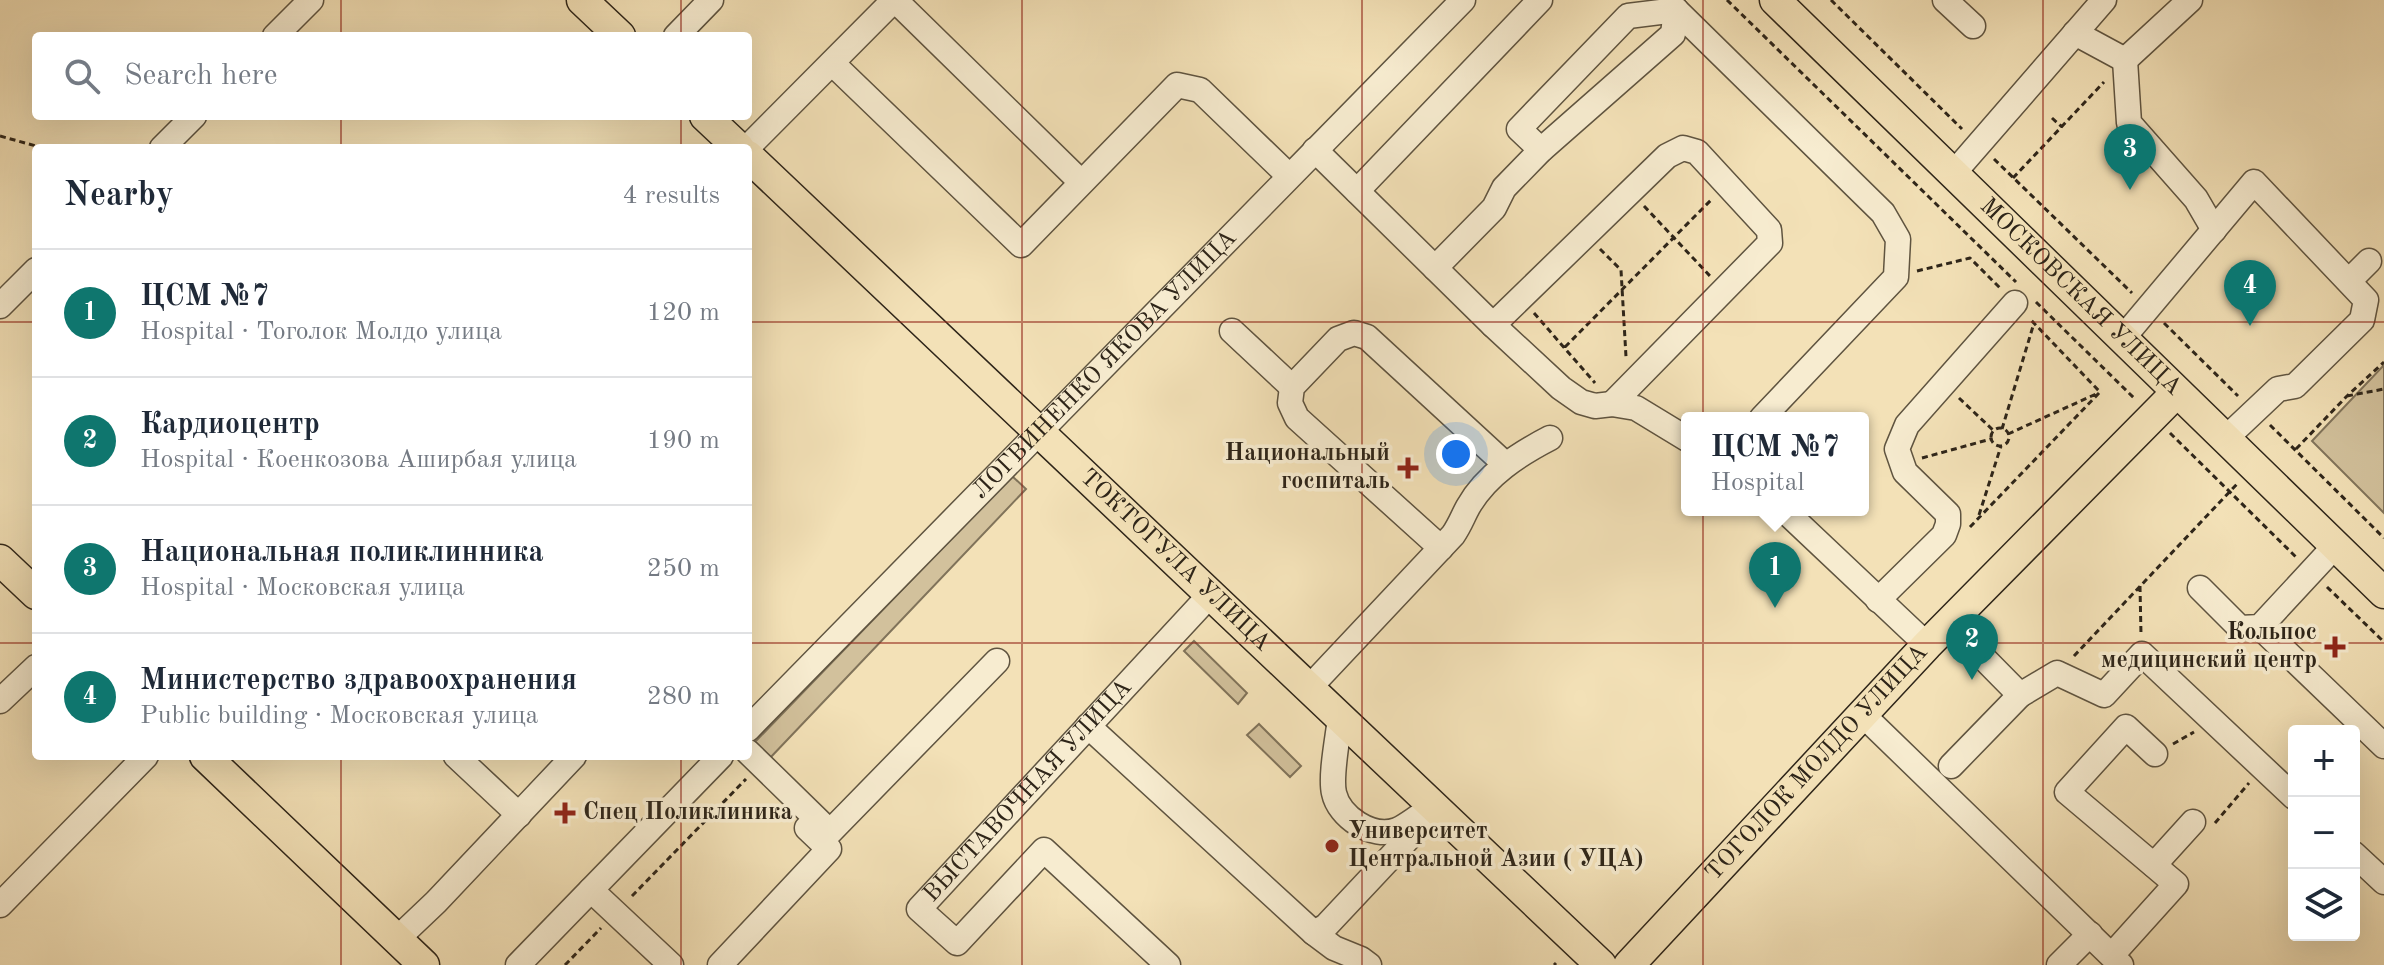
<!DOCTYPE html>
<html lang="en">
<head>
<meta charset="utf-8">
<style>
  body { margin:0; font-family:"Old Standard TT",serif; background:#f6f6f7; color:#1f2937 }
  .controls { position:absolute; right:24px; bottom:24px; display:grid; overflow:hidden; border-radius:8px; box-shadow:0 8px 32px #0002 }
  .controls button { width:72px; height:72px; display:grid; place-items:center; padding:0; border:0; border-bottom:2px solid #e0e1e3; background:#fff; color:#1f2937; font:40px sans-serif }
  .you { position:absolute; left:1456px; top:454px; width:28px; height:28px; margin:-20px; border:6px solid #fff; border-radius:50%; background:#1a73e8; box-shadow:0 0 0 12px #1a73e833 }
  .badge { display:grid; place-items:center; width:52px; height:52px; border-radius:50%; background:#0f766e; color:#fff; font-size:26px; font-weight:700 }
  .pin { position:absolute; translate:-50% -66px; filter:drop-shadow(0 2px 4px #0008) }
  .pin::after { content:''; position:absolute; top:42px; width:28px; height:24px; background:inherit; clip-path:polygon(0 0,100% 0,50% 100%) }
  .popup { position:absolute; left:1681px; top:412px; width:188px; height:104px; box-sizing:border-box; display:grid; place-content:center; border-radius:8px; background:#fff; filter:drop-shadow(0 2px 6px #0005); font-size:26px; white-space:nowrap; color:#747a83 }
  .popup b { font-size:30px; color:#1f2937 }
  .popup::after { content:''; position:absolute; left:50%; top:100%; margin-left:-16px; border:16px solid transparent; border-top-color:#fff }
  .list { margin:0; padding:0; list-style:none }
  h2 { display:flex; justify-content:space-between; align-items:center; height:104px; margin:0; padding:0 32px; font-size:34px }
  h2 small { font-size:26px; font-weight:400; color:#747a83 }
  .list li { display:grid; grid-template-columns:52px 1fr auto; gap:24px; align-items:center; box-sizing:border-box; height:128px; padding:0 32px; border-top:2px solid #e0e1e3 }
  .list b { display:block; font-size:30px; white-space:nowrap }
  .list p { margin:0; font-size:26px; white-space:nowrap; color:#747a83 }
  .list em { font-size:26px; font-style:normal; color:#747a83 }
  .icon { flex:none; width:44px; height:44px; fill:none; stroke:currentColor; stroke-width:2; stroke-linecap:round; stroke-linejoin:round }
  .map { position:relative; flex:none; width:2384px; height:965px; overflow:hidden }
  .search { position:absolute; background:#fff; box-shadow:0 8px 32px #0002; left:32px; top:32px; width:720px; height:88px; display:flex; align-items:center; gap:20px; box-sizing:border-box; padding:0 28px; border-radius:8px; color:#747a83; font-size:30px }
  .panel { position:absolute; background:#fff; box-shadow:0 8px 32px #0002; left:32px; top:144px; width:720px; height:616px; border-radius:8px }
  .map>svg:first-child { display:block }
</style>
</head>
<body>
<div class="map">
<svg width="2384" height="965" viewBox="0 0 2384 965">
  <rect width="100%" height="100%" fill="#f3e1b7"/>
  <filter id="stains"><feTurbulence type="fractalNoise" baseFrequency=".0025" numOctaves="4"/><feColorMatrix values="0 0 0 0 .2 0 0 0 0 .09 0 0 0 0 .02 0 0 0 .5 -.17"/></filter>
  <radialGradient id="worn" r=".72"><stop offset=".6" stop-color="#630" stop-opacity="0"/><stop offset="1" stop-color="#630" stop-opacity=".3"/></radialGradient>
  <!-- green -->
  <path fill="#d2c19c" stroke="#80735a" stroke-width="2" d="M2384 365V513L2312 441Z
    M1012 476 1026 489 769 759 753 744Z
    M1194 641 1247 693 1238 704 1184 651Z
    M1259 724 1301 766 1290 777 1247 735Z"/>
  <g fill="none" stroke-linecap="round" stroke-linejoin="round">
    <!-- minor casing -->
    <g stroke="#5f5440" stroke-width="27">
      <g id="minor">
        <path d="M895 0 1081 182"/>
        <path d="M1945 0 1973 26"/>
        <path d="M1676 10 1883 213 1898 239 1896 277 1762 418"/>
        <path d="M2075 33 2125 60"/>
        <path d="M275 36 311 0"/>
        <path d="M676 36 711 0"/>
        <path d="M2125 60 2129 123 2196 199 2214 230"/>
        <path d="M2125 60 2190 0"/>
        <path d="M832 63 1021 245 1177 85 1200 90 1289 176"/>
        <path d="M162 148 194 116"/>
        <path d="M747 148 894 0"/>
        <path d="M1315 150 1493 325 1561 388 1581 402 1595 406 1612 404 1636 408 1687 439"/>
        <path d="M1541 150 1519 129 1628 16 1676 10"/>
        <path d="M1952 175 2104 0"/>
        <path d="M1357 191 1540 0"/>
        <path d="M1435 268 1494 208 1504 188 1541 150 1673 34 1676 10"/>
        <path d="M2349 281 2369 261"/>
        <path d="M0 306 36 270"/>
        <path d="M1493 325 1667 156 1683 148 1697 152 1769 230 1770 243 1612 404"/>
        <path d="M1232 331 1292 387"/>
        <path d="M2122 339 2254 182 2366 300 2362 320 2295 386 2278 389 2225 439"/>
        <path d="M1784 510 1927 645"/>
        <path d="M1441 548 1297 418 1290 403 1292 387 1338 339 1354 333 1367 337 1505 464"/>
        <path d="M2200 588 2240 628 2260 627 2335 546"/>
        <path d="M1878 600 1944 535 1948 524V514L1905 472 1897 449 1907 425 2015 303"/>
        <path d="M1949 623 2020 695 2057 673 2104 695 2142 654 2294 797"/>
        <path d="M2260 627 2384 746"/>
        <path d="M1309 688 1453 535C1460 525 1463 516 1468 507 1486 475 1519 454 1550 438"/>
        <path d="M0 701 36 667"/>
        <path d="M1862 714 2121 965"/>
        <path d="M1340 718C1338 737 1330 776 1334 793 1339 817 1372 839 1397 830 1404 827 1412 821 1418 817"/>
        <path d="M1088 726 1314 933 1326 926 1418 828 1434 807"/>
        <path id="s1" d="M748 729 1463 0"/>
        <path d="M748 752 830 832 997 661"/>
        <path d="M456 756 519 815"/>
        <path d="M1951 766 2020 695"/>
        <path d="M2354 854 2384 882"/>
        <path d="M2154 865 2193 822"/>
        <path d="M591 890 671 965"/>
        <path d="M0 905 146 756"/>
        <path d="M1314 933 1334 948 1361 959 1369 965"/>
        <path d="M397 939 436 902 574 756"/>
        <path d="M2112 955 2176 884 2067 792 2126 727 2155 754"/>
        <path d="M518 965 721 756"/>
        <path d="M720 965 829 849 807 828"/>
        <path id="s2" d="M1168 965 1044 850 957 943 919 909 1210 595"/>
        <path d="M2059 965 2090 934"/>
      </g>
    </g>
    <!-- major casing -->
    <g stroke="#2e2519" stroke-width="33">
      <g id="major">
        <path d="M582 0 620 36"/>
        <path id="s3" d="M1775 0 2384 593"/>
        <path d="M705 116 739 148"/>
        <path id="s4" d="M748 156 1601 965"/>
        <path d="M0 560 36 594"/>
        <path d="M205 756 424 965"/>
        <path id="s5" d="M1629 965 1927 645 2176 393"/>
      </g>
    </g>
    <!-- path -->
    <path stroke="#2e2519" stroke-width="3" stroke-dasharray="6 4" stroke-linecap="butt" d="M1727 0 2016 282
      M1831 0 1962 129
      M2052 118 2062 127
      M0 136 43 148
      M1994 159 2132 293
      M2013 178 2104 82
      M1644 206 1710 276
      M1600 249 1621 270 1626 357
      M1917 271 1970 258 2000 288
      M2036 302 2136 400
      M1534 313 1595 383
      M2164 323 2238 396
      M1565 347 1713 198
      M2347 396 2384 389
      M1959 398 1994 431
      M2270 425 2384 538
      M1991 437a9 9 0 1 1 18 0a9 9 0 1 1-18 0Z
      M2002 429 2034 323
      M2170 433 2296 557
      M2008 434 2096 394
      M2296 449 2347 396 2384 362
      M1922 458 1991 439
      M1979 515 2001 446
      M1970 527 2100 392 2030 319
      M2140 586 2141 635
      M2327 587 2384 642
      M2074 656 2237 484
      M2173 744 2194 732
      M2215 823 2249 783
      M632 896 746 779
      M565 965 601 928
      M1554 965 1556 963"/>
    <!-- minor -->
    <use href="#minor" stroke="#f7ecd0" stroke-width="24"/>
    <!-- major -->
    <use href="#major" stroke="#f3e1b7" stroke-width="30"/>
  </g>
  <!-- grid -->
  <path fill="none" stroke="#8f2418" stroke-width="2" stroke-opacity="0.55" d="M341 0V36M681 0V36M1022 0V965M1362 0V965M1703 0V965M2043 0V965M341 116V148M681 116V148M0 322H36M748 322H2384M0 643H36M748 643H2384M341 756V965M681 756V965"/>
  <!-- markers -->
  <g fill="#8f2418" stroke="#f7ecd0" stroke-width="3">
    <path d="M1404 456h8v8h8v8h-8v8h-8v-8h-8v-8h8z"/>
    <path d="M2331 635h8v8h8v8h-8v8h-8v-8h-8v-8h8z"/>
    <path d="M561 801h8v8h8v8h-8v8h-8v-8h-8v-8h8z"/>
    <circle cx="1332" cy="846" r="8"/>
  </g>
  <g text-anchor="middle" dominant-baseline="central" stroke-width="7" stroke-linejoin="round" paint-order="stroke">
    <!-- street labels -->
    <g font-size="24" fill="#2e2519" stroke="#f7ecd0">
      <text stroke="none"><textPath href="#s3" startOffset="426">МОСКОВСКАЯ УЛИЦА</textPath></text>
      <text stroke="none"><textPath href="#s1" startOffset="510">ЛОГВИНЕНКО ЯКОВА УЛИЦА</textPath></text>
      <text stroke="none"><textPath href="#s4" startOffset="588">ТОКТОГУЛА УЛИЦА</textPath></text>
      <text stroke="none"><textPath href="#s5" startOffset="276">ТОГОЛОК МОЛДО УЛИЦА</textPath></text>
      <text stroke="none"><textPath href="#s2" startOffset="508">ВЫСТАВОЧНАЯ УЛИЦА</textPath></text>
    </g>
    <!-- poi labels -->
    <g font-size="24" font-weight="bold" fill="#2e2519" stroke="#f7ecd0" text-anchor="end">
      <text x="1390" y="454">Национальный<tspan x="1390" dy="28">госпиталь</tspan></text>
      <text x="2317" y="633">Кольпос<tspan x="2317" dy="28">медицинский центр</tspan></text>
      <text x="583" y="813" text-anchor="start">Спец Поликлиника</text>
      <text x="1348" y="832" text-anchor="start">Университет<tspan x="1348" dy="28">Центральной Азии ( УЦА)</tspan></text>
    </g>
  </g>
  <rect width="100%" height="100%" filter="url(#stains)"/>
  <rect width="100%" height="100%" fill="url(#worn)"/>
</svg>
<div class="controls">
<button>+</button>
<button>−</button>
<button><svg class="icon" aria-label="layers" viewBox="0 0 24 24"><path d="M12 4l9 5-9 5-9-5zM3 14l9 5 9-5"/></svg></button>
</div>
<div class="you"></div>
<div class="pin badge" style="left:1775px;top:608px">1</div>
<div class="popup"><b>ЦСМ №7</b>Hospital</div>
<div class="pin badge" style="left:1972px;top:680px">2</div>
<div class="pin badge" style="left:2130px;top:190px">3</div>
<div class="pin badge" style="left:2250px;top:326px">4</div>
<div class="search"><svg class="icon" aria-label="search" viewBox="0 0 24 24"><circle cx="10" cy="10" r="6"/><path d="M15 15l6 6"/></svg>Search here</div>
<section class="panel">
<h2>Nearby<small>4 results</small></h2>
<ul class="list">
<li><span class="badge">1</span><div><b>ЦСМ №7</b><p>Hospital · Тоголок Молдо улица</p></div><em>120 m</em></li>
<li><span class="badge">2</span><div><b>Кардиоцентр</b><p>Hospital · Коенкозова Аширбая улица</p></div><em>190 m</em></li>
<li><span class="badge">3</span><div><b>Национальная поликлинника</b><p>Hospital · Московская улица</p></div><em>250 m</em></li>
<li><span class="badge">4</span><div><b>Министерство здравоохранения</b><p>Public building · Московская улица</p></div><em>280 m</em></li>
</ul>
</section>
</div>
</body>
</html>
